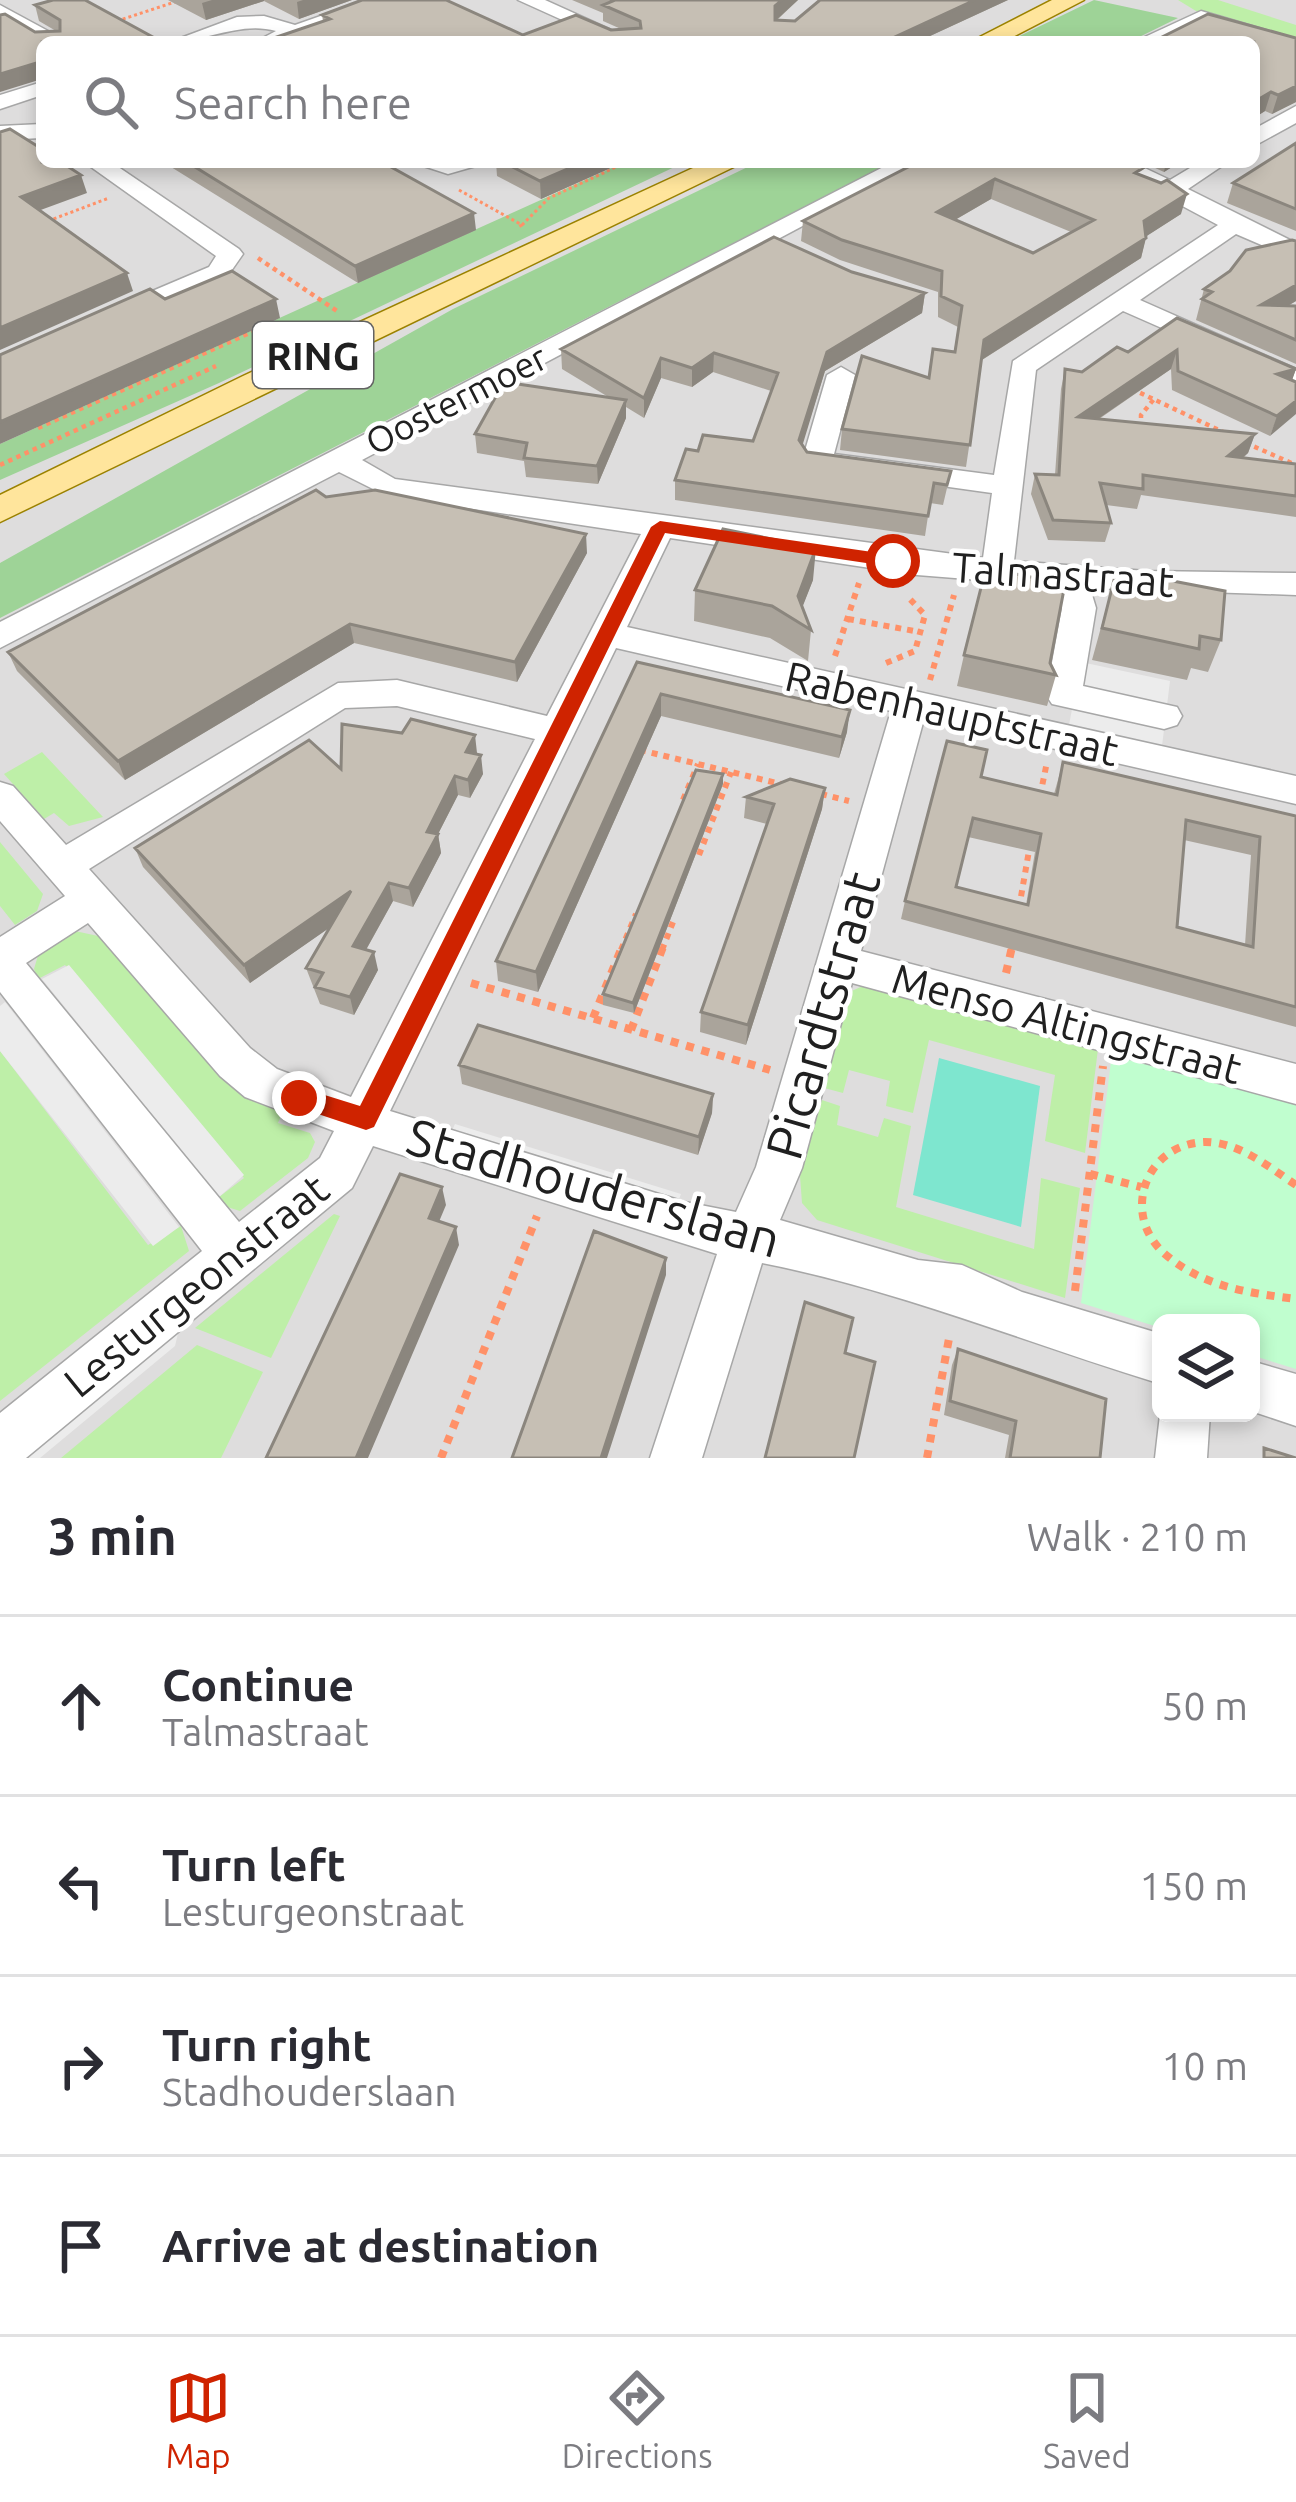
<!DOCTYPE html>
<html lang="en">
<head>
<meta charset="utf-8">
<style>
  body { margin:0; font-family:Ubuntu,sans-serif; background:#f2f2f3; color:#2b2b33 }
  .controls { position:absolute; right:36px; bottom:36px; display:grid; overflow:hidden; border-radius:18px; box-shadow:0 6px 18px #0003 }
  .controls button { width:108px; height:108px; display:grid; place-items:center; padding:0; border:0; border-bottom:3px solid #e1e1e2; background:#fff; color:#2b2b33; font:60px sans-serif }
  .stop { position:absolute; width:36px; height:36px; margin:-27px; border:9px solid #cf2300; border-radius:50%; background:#fff }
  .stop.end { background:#cf2300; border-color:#fff; box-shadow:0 3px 12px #0008 }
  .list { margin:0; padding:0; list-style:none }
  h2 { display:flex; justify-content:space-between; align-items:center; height:156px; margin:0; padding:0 48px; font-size:51px }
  h2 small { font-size:39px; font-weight:400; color:#7c7c81 }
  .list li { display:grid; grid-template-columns:78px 1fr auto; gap:36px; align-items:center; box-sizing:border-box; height:180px; padding:0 48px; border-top:3px solid #e1e1e2 }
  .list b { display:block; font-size:45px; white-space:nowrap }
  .list p { margin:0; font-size:39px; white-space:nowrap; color:#7c7c81 }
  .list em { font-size:39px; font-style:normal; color:#7c7c81 }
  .icon { flex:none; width:66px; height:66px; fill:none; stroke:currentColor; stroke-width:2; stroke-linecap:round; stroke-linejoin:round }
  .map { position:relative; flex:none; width:1296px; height:1458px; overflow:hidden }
  .search { position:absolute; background:#fff; box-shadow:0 6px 18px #0003; left:36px; right:36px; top:36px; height:132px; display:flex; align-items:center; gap:30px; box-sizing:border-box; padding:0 42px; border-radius:18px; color:#7c7c81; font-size:45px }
  .sheet { height:876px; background:#fff }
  nav { display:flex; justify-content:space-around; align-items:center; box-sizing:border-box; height:168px; border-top:3px solid #e1e1e2; background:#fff; font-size:33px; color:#7c7c81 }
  nav a { display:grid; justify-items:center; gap:6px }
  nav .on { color:#cf2300 }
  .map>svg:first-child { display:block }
</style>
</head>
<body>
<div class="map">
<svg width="1296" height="1458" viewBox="0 0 1296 1458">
  <rect width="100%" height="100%" fill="#f1efe5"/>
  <!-- residential -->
  <path fill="#dedddd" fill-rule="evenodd" d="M0 0H1296V1458H0ZM42 42H1254V162H42ZM1161 1323H1251V1413H1161Z"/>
  <!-- grass -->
  <path fill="#beefa8" d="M1178 0H1218L1296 25V40L1196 11Z
    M42 752 103 817 69 826 54 813 44 819 4 774Z
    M0 842 43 894 37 911 15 925 0 906Z
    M75 931 98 936 229 1084 283 1111 278 1123 310 1133 315 1142 308 1158 240 1211 224 1206 219 1197 244 1178 65 965 38 979 34 969 39 952Z
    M863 986 1099 1041 1085 1153 1045 1141 1055 1075 929 1040 913 1113 886 1106 890 1081 849 1070 843 1093 813 1085 847 993Z
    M0 1051 148 1245 181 1226 189 1251 0 1401Z
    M810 1096 840 1106 837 1125 878 1137 884 1118 911 1126 896 1207 1034 1249 1041 1178 1080 1188 1065 1298 817 1220 802 1203 800 1176 789 1173Z
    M334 1214 340 1216 271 1358 195 1328Z
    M197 1345 263 1372 221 1458H61Z"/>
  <!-- forest -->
  <path fill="#9ed397" d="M1094 0 1178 18 1129 42H1007Z
    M625 162H685L219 383 0 480V444Z
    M758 162H892L0 618V563L453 309Z"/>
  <!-- park -->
  <path fill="#c0fecf" d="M1113 1045 1296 1093V1369L1251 1355V1323H1161V1328L1081 1303Z"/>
  <!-- pitch -->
  <path fill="#7ee6cf" d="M939 1058 1040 1086 1021 1227 913 1195Z"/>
  <!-- parking -->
  <path fill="#ececec" d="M1081 662 1170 681 1162 746 1069 725Z
    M69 965 244 1175 219 1197 42 979Z
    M5 1002 179 1227 153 1246 0 1051V1006Z
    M455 1124 681 1194 676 1207 449 1137Z
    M180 1325 175 1346 40 1458H16Z"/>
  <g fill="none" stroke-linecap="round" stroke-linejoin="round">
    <!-- minor casing -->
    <g stroke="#a7a7a7" stroke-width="3">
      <path id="minor" d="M366 0H395L284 42H255L276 31C240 21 206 42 170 42L237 17 264 16 295 25Z
        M518 0H545L638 42H611Z
        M0 5 61 38 64 42 42 44 0 19Z
        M1201 11 1296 39V51L1202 24 1161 42H1134Z
        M42 82V95L0 109V95Z
        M1296 106V123L1254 146V129Z
        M42 124V138L0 140V126Z
        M84 162H111L239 249 243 254 227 277 128 321H110V309L209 267 216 256Z
        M411 162H490L448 174Z
        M893 162H923L362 460 395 479 983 558 992 493 806 467 802 461 827 375 841 367 855 375 834 454 994 475 1013 361 1218 225 1100 162H1132L1170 180 1200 162H1228L1188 189 1296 243V260L1236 234 1140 300 1296 369V387L1123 311 1036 370 1014 561 1147 571 1296 573V595L1090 588 1096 608 1083 686 1177 707 1182 716 1177 725 1164 729 1052 704 1046 695 1062 608 1057 586 917 575 670 538 627 627 1296 776V804L924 719 861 951 1296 1064V1104L852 983 802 1168 780 1220 918 1260 962 1265 1022 1292 1161 1334V1384C1027 1343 899 1290 762 1263L702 1458H650L717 1254 373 1146 352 1188 26 1458H0V1413L202 1251 0 992V937L65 896 0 821V782L13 786 66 845 338 683 397 680 547 716 641 534 387 496 339 472 0 648V622ZM616 648 891 711 756 1167 736 1212 685 1202 390 1111ZM397 706 535 739 351 1097 277 1069 250 1048 89 869 345 708ZM88 923 220 1076 245 1097 334 1131 320 1158 239 1222 26 963Z
        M1251 1361 1296 1374V1426L1251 1411Z
        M1161 1406V1413H1210L1207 1458H1155Z"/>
    </g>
    <!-- major casing -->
    <g stroke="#9b8200" stroke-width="3">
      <path id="major" d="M1052 0H1084L1003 42H970Z
        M706 162H744L0 522V495L243 376Z"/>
    </g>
    <!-- path-far3 -->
    <path stroke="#ff9168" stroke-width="3" stroke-dasharray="3 3" stroke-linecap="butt" d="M117 21 178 1
      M459 190 522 225 518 227
      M48 221 109 198
      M522 225 549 198 627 162"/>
    <!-- path-far2 -->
    <path stroke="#ff9168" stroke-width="4.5" stroke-dasharray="4.5 4.5" stroke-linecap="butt" d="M258 258 337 311
      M1132 389 1223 432
      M1141 427V415L1154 399
      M38 428 274 322
      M1246 443 1296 465
      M0 465 216 366"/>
    <!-- path-far1 -->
    <path stroke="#ff9168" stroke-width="6" stroke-dasharray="6 6" stroke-linecap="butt" d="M848 619 920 632
      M835 656 859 583
      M886 663 915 651 925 615 907 596
      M930 680 954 595
      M640 750 785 785
      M821 794 849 801
      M1040 796 1047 762
      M683 800 698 764
      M699 855 731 772
      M1019 908 1030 845
      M621 950 636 914
      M662 950 673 922
      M1011 950 1012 945"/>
    <!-- path -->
    <path stroke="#ff9168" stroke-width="8" stroke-dasharray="8 8" stroke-linecap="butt" d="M1006 973 1012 947
      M471 983 770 1070
      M593 1018 622 947
      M631 1030 663 947
      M1090 1174 1141 1187
      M1296 1185C1269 1167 1239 1142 1205 1142 1144 1144 1120 1216 1166 1255 1204 1287 1249 1293 1296 1299
      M1075 1291 1103 1066
      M441 1458 537 1216
      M927 1458 950 1333"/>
    <!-- minor -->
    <use href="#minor" fill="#fff" fill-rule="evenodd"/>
    <!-- major -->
    <use href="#major" fill="#ffe59c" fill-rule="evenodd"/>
  </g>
  <!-- wall -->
  <path fill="#aaa49b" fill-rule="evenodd" d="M168 0H352L299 19 264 1 206 20Z
    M572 0H798L776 21H795L820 0H1008L917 42H272L271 39 323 21 322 15 523 35 621 29 603 21V13Z
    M35 5 162 42H42L35 32 56 31 39 21Z
    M1296 38V102L1272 114 1265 111 1254 118V42Z
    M1296 143V231L1227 203 1233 183Z
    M163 162H382L476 230 358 283Z
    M496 162H624L541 199 497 176Z
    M918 162 1141 175 1181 214 1146 236 1141 258 982 360 966 467 840 450 842 429 929 378 954 352 958 327 938 317V292L840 260 801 241 803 221ZM991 199 1071 232 1033 253 955 220Z
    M1142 162H1180L1164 172Z
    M1296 241V301L1288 306H1296V364L1196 320 1204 289Z
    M852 272 925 293 922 313 825 371 802 444 807 452 951 471 943 505 930 503 925 536 675 500V480L698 451 753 441 771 391 713 372 692 387 661 378 644 418 626 407V418L598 484 526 477 524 461 477 453 475 434 610 398 562 369 561 349Z
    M1177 318 1296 369 1270 436 1172 390 1171 369 1099 419 1255 434 1248 453 1243 458 1296 464V517L1141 495 1137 509 1106 505 1111 523 1105 542 1048 540 1031 494 1035 474 1055 475 1061 389 1065 369 1082 372 1128 352Z
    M326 497 587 553 517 682 354 643 125 780 17 671 8 652Z
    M1157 578 1221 640 1208 672 1191 668 1187 680 1092 660 1114 580 1154 588Z
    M813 580 802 607 811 630 808 661 770 638 694 621 695 590Z
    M964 655 1050 663 1056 675 1047 706 957 686Z
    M637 662 847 732 839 758 661 716 538 992 498 981 496 961Z
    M477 754 483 774 470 798 458 795 438 834 441 853 413 907 393 901 366 950 378 970 354 1015 320 1004 306 968 330 927 250 983 143 867 135 848 341 769Z
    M1063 762 1296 816V1027L901 919 905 901 981 777 1054 794ZM968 837 1035 852 1026 905 956 887ZM1184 840 1251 855 1245 945 1177 927Z
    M723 784 634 1013 603 1005V994Z
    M825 788 822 809 746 1045 700 1032 701 1012 767 824 744 818 746 797Z
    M459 1065 713 1094 712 1113 698 1155 462 1084Z
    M958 1349 1100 1458H1005L1009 1435 944 1415 952 1365Z"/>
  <!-- shaded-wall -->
  <path fill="#8b867e" d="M212 0H264V1L206 20 202 3Z
    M303 0H352L299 19 297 2Z
    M782 0H798L774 22 775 6Z
    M975 0H1008L917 42H885Z
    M40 62 42 79 0 92V74Z
    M1296 86V102L1272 114 1278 95Z
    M1271 92 1265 111 1254 118V102Z
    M584 162H624L541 199 540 181Z
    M1166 162H1180L1164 172Z
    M81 175 87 193 27 215 21 197Z
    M995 179 991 199 934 232 937 212Z
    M1187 194 1181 214 1139 241 1144 221Z
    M474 213 476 230 358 283 355 266Z
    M1146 238 1141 258 980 361 984 340Z
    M127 273 133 291 0 350V328Z
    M1296 285V301L1258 323 1261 305Z
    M925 293 922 313 825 371 798 460 799 440 827 352Z
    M276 299 280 318 0 444V422Z
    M1177 350 1171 369 1073 436 1078 417Z
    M714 353 713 372 692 387V368Z
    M661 358V378L644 418V398Z
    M1296 369 1289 389 1277 374Z
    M626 400V418L598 484 597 466Z
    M1296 401V414L1270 436 1277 416Z
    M1255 434 1248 453 1221 475 1228 456Z
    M586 534 587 553 517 682 515 662Z
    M816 548 813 580 797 621 798 596Z
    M350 624 354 643 125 780 118 761Z
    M661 694V716L538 992 536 972Z
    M850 710 847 732 839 758 842 737Z
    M475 735 477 753 468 770 466 752Z
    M481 755 483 774 470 798 468 780Z
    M723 774V784L634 1013 633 1003Z
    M455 776 458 795 438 834 441 853 413 907 409 888 427 832Z
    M825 788 822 809 746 1045 748 1025Z
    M389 883 393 901 358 964 353 946Z
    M351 891 355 910 250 983 244 965Z
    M374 952 378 970 354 1015 350 997Z
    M713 1094 712 1113 698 1155 699 1137Z
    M442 1187 446 1205 433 1236 429 1218Z
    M456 1227 459 1245 368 1458H356Z
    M666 1258V1275L607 1458H601Z"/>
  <!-- building -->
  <path fill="#c6bfb4" stroke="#8b867e" stroke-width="3" fill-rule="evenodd" d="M53 0H85L162 42H42V73L40 62 0 74V15L5 14 35 32 60 31V20L35 5Z
    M362 0H446L523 35 576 15 611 30 641 28 640 21 603 5 613 1 610 0H782L775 6V20L795 21 820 0H975L886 41 865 42H278L271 39 330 19 322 15Z
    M1208 14 1296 38V86L1278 95 1271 92 1254 102V42H1152Z
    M10 129 42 149V162H61L81 175 21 197 127 273 0 328V132Z
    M1296 143V209L1233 183Z
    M187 162H382L474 213 355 266Z
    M503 162H584L540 181Z
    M918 162H1132L1143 168 1135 173 1161 183 1167 180 1187 194 1144 221 1146 238 984 340 970 445 842 429 862 356 929 378 933 349 955 352 962 306 941 296 942 271 842 240 803 221ZM995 179 1094 220 1033 253 937 212Z
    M774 237 852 272 925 293 827 352 799 440 807 452 951 471 947 485 934 483 928 516 675 480 686 449 698 451 703 435 753 441 778 373 714 353 692 368 661 358 644 398 561 349Z
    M1292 240 1296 241V285L1261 305 1296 306V340L1202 299 1212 292 1204 289 1230 271 1246 250Z
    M232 271 276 299 0 422V355L150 289 165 299Z
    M1177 318 1296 369 1277 374 1296 382V401L1277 416 1178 371 1177 350 1078 417 1255 434 1228 456 1296 464V496L1143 475V489L1100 483 1111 523 1053 520 1035 474 1059 475 1065 369 1082 372 1117 347 1128 352Z
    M511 383 626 400 597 466 524 458 527 443 475 434 500 389Z
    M316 490 326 497 375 490 586 534 515 662 350 624 118 761 8 652Z
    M723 529 816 548 798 596 811 630 772 606 695 590Z
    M986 568 1065 584 1050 663 1056 675 964 655Z
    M1157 578 1225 591 1221 640 1200 636 1199 649 1102 628 1114 580 1156 588Z
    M637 662 850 710 842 737 661 694 536 972 496 961Z
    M411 719 475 735 466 752 481 755 468 780 455 776 427 832 438 834 409 888 389 883 353 946 374 952 350 997 315 987 323 973 306 968 351 891 244 965 135 848 309 740 341 769 342 724 402 733Z
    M947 741 987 750 981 777 1057 795 1063 762 1296 816V1007L905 901ZM973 818 1041 834 1028 905 956 887ZM1186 820 1260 837 1253 947 1177 927Z
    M696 770 723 774 633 1003 603 994Z
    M790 779 825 788 748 1025 701 1012 774 804 746 797Z
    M478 1025 713 1094 699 1137 459 1065Z
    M400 1174 442 1187 429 1218 456 1227 356 1458H266Z
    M594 1231 666 1258 601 1458H512Z
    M805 1302 853 1318 845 1353 875 1362 854 1458H765Z
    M958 1349 1106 1399 1100 1458H1010L1016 1421 950 1401Z
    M1264 1448 1296 1458H1264Z"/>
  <!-- route -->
  <path fill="#cf2300" d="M660 521 893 555 902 561 893 567 665 533 374 1127 366 1130 291 1105V1090L299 1087 360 1106 651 527Z"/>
  <g text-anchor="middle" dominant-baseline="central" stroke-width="9" stroke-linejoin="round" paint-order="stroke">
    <!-- far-street labels -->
    <g font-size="36" fill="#202020" stroke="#fff">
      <text transform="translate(456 399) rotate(-27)">Oostermoer</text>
    </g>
    <!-- shield labels -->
    <rect fill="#fff" stroke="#636363" stroke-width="3" x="253" y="322" width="120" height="66" rx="9"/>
    <g font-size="39" font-weight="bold" fill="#202020">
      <text x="313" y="355">RING</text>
    </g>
    <!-- street labels -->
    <g font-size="42" fill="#202020" stroke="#fff">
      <text transform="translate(1063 574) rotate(4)">Talmastraat</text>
      <text transform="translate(952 713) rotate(13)">Rabenhauptstraat</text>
      <text transform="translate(1067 1023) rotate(15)">Menso Altingstraat</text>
      <text transform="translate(196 1285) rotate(-39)">Lesturgeonstraat</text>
    </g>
    <!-- near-street labels -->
    <g font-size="51" fill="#202020" stroke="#fff">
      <text transform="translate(822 1015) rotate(-74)">Picardtstraat</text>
      <text transform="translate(594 1187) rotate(16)">Stadhouderslaan</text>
    </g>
  </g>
</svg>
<div class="controls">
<button><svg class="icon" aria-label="layers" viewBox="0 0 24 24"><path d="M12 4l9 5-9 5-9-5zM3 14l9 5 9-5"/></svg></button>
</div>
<div class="stop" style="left:893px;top:561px"></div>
<div class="stop end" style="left:299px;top:1098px"></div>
<div class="search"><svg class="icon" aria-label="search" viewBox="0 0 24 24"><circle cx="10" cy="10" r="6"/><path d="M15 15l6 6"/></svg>Search here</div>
</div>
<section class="sheet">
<h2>3 min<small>Walk · 210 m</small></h2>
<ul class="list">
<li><svg class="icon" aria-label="ahead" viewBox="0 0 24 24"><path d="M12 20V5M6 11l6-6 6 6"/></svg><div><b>Continue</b><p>Talmastraat</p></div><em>50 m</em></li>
<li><svg class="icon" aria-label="left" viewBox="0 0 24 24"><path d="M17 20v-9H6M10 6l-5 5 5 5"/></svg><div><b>Turn left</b><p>Lesturgeonstraat</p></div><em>150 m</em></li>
<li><svg class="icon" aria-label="right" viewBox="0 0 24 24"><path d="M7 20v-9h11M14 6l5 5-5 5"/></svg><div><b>Turn right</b><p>Stadhouderslaan</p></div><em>10 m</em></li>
<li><svg class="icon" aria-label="arrive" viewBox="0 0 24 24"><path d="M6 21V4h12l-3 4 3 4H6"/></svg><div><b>Arrive at destination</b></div></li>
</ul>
</section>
<nav>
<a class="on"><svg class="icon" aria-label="map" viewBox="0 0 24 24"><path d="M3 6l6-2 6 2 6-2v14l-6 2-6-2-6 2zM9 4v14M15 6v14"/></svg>Map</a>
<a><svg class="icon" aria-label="directions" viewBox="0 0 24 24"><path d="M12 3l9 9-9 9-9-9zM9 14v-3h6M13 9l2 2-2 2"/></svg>Directions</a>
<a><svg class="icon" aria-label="saved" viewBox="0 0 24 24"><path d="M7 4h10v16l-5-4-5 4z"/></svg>Saved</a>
</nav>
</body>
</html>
